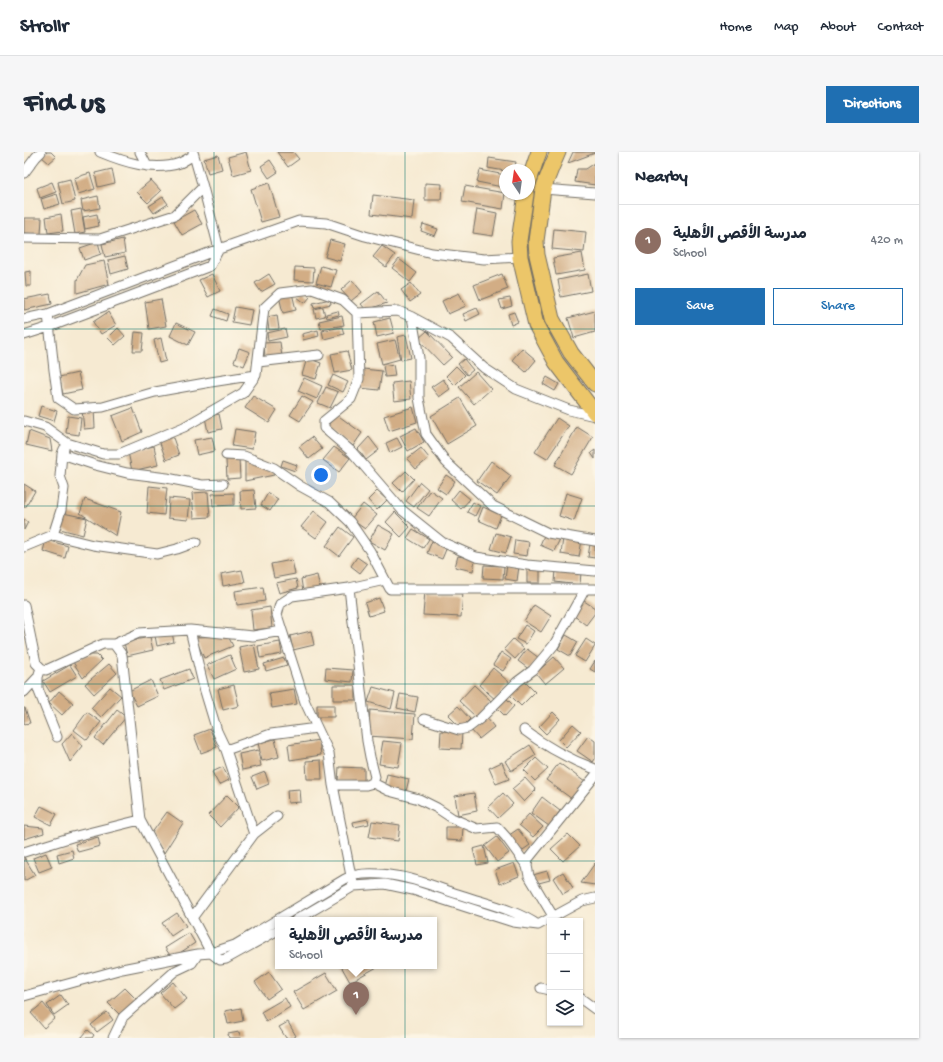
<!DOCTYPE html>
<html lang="en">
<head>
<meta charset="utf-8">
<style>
  body { margin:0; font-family:"Gochi Hand","Playpen Sans Arabic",sans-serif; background:#f6f6f7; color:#1f2937 }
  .controls { position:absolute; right:12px; bottom:12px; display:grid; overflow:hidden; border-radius:0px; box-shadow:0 1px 3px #0004 }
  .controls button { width:36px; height:36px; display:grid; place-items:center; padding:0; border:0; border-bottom:1px solid #e0e1e3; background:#fff; color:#1f2937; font:20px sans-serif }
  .compass { position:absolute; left:475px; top:12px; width:36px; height:36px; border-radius:50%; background:#fff; box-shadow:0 1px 3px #0004; rotate:347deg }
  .you { position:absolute; left:297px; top:323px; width:14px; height:14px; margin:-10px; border:3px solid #fff; border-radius:50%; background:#1a73e8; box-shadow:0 0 0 6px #1a73e833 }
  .badge { display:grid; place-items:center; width:26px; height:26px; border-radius:50%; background:#1f6fb2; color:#fff; font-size:13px; font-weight:700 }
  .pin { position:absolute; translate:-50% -33px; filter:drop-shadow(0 1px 2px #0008) }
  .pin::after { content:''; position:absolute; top:21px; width:14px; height:12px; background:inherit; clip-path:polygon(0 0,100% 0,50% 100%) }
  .popup { position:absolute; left:251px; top:765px; width:162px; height:52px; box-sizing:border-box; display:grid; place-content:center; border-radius:0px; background:#fff; filter:drop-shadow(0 1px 3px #0005); font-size:13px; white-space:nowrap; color:#747a83 }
  .popup b { font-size:15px; color:#1f2937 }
  .popup::after { content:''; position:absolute; left:50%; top:100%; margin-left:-8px; border:8px solid transparent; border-top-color:#fff }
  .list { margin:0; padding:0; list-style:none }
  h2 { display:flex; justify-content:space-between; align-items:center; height:52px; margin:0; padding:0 16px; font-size:17px }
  h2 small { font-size:13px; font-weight:400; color:#747a83 }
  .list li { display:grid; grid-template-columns:26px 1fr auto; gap:12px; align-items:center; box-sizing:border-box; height:72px; padding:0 16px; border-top:1px solid #e0e1e3 }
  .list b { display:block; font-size:15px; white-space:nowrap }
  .list p { margin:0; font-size:13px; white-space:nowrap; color:#747a83 }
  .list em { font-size:13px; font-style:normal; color:#747a83 }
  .actions { display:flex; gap:8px; padding:12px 16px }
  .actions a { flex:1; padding:9px 0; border:1px solid #1f6fb2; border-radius:0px; text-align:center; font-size:14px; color:#1f6fb2 }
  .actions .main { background:#1f6fb2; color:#fff }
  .icon { flex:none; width:22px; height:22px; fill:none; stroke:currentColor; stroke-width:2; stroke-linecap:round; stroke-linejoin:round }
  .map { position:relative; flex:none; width:571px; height:886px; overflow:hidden; border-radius:0px }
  header { display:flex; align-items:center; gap:24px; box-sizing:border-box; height:56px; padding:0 20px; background:#fff; border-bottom:1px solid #e0e1e3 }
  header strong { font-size:19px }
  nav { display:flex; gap:22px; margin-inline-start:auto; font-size:14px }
  .intro { display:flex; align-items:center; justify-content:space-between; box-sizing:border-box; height:96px; padding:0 24px }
  h1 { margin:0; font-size:28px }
  .button { padding:10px 18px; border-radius:0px; background:#1f6fb2; color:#fff; font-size:14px; font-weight:700 }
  main { display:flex; gap:24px; padding:0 24px }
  aside { flex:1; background:#fff; border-radius:0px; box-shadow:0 1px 3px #0004 }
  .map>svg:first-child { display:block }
</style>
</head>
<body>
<header>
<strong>Strollr</strong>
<nav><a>Home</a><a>Map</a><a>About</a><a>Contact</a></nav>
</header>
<div class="intro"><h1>Find us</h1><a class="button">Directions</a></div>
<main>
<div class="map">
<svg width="571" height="886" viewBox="0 0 571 886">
  <rect width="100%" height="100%" fill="#fcf5e5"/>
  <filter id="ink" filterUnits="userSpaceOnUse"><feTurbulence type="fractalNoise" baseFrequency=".025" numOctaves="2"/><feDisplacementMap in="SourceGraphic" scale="8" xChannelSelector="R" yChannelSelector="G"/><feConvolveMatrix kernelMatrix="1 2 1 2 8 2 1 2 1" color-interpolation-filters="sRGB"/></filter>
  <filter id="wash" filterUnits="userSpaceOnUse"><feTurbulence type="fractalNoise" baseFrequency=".012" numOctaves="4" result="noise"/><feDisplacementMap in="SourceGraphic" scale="16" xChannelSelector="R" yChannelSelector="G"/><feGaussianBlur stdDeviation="0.9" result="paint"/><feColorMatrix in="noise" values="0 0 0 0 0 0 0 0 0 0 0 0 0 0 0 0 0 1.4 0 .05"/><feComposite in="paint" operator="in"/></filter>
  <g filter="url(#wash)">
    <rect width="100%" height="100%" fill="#f6ead2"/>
    <g id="blocks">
      <!-- building -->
      <path fill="#d2ad85" d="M23 0H27L32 5 25 11 18 5Z
        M222 0 227 18 209 23 204 5Z
        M253 0H269L275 7 264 15Z
        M549 0H571V1L544 11Z
        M194 3 198 17 184 21 180 7Z
        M465 6 492 10 490 18H481V19L464 16Z
        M246 8 254 20 245 26 237 14Z
        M571 11V33L551 30 553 17H562Z
        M88 17 91 31 74 35 71 21Z
        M456 18 481 23 478 35 453 30Z
        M66 21 71 37 54 42 50 26Z
        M46 27 51 49 39 52 34 30Z
        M127 28 137 39 124 51 113 40Z
        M28 30 32 40 16 46 13 36Z
        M245 31 255 65 237 70 227 37Z
        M401 31 418 32 417 48H401Z
        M441 34 481 41 479 57 438 50Z
        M33 42 36 52 20 57 17 47Z
        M349 43 390 48 388 67 347 62Z
        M74 44 76 56 59 59 57 48Z
        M139 45 144 52 130 61 125 54Z
        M57 57 61 80 51 82 47 59Z
        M453 57 473 61 469 84 449 81Z
        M170 58 178 72 158 83 150 69Z
        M37 62 39 79 24 81 22 65Z
        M73 62 75 74 61 77 59 65Z
        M0 66H18L17 82 0 81Z
        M399 72 414 77 411 84 397 79Z
        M530 77 562 80 560 100 528 97Z
        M99 87 101 101 81 105 78 92Z
        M306 88 321 92 316 109 301 105Z
        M74 90 77 102 60 108 56 96Z
        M358 94 371 103 362 115 349 105Z
        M558 101 561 118 532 123 529 106Z
        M101 104 104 117 87 122 84 108Z
        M375 107 393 121 386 130 368 116Z
        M80 109 85 132 53 141V128L61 113Z
        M297 114 312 118 307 135 292 131Z
        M271 115 290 116 289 129 270 128Z
        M7 119V134H2L1 120Z
        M188 122 196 139 184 145 175 128Z
        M245 122 251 132 237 140 231 131Z
        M478 122 484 137 456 148 450 133Z
        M564 122 567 139 537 145 534 128Z
        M328 128 338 140 327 149 317 138Z
        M387 131 396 143 386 150 377 138Z
        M279 139 286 145 281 151 273 145Z
        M354 139 363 151 342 158 337 152Z
        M268 141 272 158 259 161 255 144Z
        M435 141 442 154 424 162 418 149Z
        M26 142 28 152 0 158V147Z
        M486 146 488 154 478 157 475 148Z
        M137 147 142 174 125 177 121 150Z
        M306 147 307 152 290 156 289 151Z
        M211 155 228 158 225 173 208 170Z
        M299 155 301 164 292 166 290 157Z
        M453 156 456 162 442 169 439 162Z
        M191 157 204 162 202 169 188 164Z
        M314 159 315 163 303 166 302 162Z
        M571 159V180L550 186 544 166Z
        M84 160 92 173 77 182 69 170Z
        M490 160 494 170 487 173 484 162Z
        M253 163 255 177 245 178 243 165Z
        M318 164 320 173 297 177 295 169Z
        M366 166 370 181 353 185 350 170Z
        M152 171 171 180 164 193 146 184Z
        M318 175 320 182 300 187 298 179Z
        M94 176 101 184 91 193 84 186Z
        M261 177 263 185 244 189 243 181Z
        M294 178 295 184 279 188 278 182Z
        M403 179 428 205 419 213 394 187Z
        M111 180 120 181 118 199H109Z
        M382 183 387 206 377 208 373 185Z
        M137 186 142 209 135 211 130 188Z
        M371 188 376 207 358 212 353 192Z
        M256 190 258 205 241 206 240 191Z
        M215 196 226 200 220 214 210 210Z
        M498 196 512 208 502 220 488 208Z
        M323 199 328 218 311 221 307 202Z
        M283 206 297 211 292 227 278 223Z
        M440 207 449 218 443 223 434 212Z
        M369 212 371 224 361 225 359 214Z
        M432 214 441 223 431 233 422 224Z
        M339 217 358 219 355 238 336 236Z
        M452 220 467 237 450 252 435 235Z
        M54 221 58 238 39 242 35 225Z
        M309 223 324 230 319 240 304 233Z
        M523 225 535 232 531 239 519 232Z
        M280 226 298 234 293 247 274 239Z
        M419 227 426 237 415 245 407 235Z
        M385 229 387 247 370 249 368 231Z
        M302 235 314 240 306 256 294 251Z
        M229 244 253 258 245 271 221 256Z
        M278 244 289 250 276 269 266 263Z
        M436 246 453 274 423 292 407 264Z
        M17 254 33 259 30 269 14 264Z
        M389 255 393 270 365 279 360 264Z
        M109 256 118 280 98 289 88 264Z
        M70 257 71 276 60 277 58 258Z
        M195 262 198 277 184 280 181 265Z
        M312 262 338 281 329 294 303 275Z
        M44 264 57 266 55 283 42 281Z
        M533 266 545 274 523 307 511 300Z
        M553 275 569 285 547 322 531 313Z
        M392 276 400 290 384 299 376 284Z
        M211 277 231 280 228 297 208 294Z
        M5 279 26 287 28 299 2 293Z
        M148 283 155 303 142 308 135 288Z
        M188 285 191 299 173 303 170 288Z
        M288 285 298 297 285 307 275 295Z
        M345 285 355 298 342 308 334 297Z
        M373 286 378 295 366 301 362 291Z
        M130 294 134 313 108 319 104 300Z
        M310 295 326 306 315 320 299 308Z
        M397 296 405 306 392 317 383 307Z
        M571 298V307L567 301Z
        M215 307 216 326 203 327 202 308Z
        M259 308 273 313 271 319 257 314Z
        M221 309 250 319V323L221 329Z
        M467 309 487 324 473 343 453 329Z
        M382 319 390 327 378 340 369 331Z
        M422 323 431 329 422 342 413 336Z
        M396 330 404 337 390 355 382 349Z
        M0 332 11 339 1 356 0 355Z
        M125 334 143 336 140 363 123 361Z
        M230 338 232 356 217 357 216 339Z
        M406 338 418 346 405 364 393 356Z
        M435 338 446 347 437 357 427 348Z
        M353 339 363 348 353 358 344 348Z
        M184 340 186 365 170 366 168 341Z
        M210 341V353L189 354 188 342Z
        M244 341 254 347 246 359 237 353Z
        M542 341 558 346 550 369 535 364Z
        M145 346 166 348 164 368 144 366Z
        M61 347 97 360 92 384 56 361Z
        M449 350 456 354 451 364 443 360Z
        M339 352 353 363 341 377 327 367Z
        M459 355 477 363 472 376 454 368Z
        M290 359 304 370 292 386 277 375Z
        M371 360 386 375 377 385 362 370Z
        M39 361 63 366 59 383 36 377Z
        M0 367 4 370 0 378Z
        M354 373 370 382 361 398 345 389Z
        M316 375 329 385 315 404 302 394Z
        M389 377 405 387 399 396 383 386Z
        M472 381 487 385 482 401 467 397Z
        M521 381 536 387 530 399 516 393Z
        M539 386 558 388 555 405 537 402Z
        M22 388 44 394 41 406 19 399Z
        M491 388 505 390 503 404 489 402Z
        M408 389 423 395 418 407 403 401Z
        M566 392 571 393V406L564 405Z
        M434 404 451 407 449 419 431 415Z
        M333 405 343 412 336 421 327 414Z
        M268 408 271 422 250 426 247 412Z
        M483 412 495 414 493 429 481 427Z
        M460 413 480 414 479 427 459 426Z
        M503 416H516V431H503Z
        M218 418 221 430 199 434 197 422Z
        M532 418 557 420 556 433 531 430Z
        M293 423 296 436 279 440 277 427Z
        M272 427 274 436 255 441 252 431Z
        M239 435 241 449 213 453 211 439Z
        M401 439 439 441 437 465 399 463Z
        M355 446 360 459 345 464 341 451Z
        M560 449 571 456V461L562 473 549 463Z
        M510 453 527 464 517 480 500 469Z
        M246 455 248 476 229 478 227 458Z
        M501 473 510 479 502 492 492 487Z
        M287 479 290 493 269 498 266 484Z
        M148 481 150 490 133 494 131 484Z
        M542 483 554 490 546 504 534 497Z
        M204 484 209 494 180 506 171 485Z
        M126 485 129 498 103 504 100 490Z
        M489 487 500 497 491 507 480 497Z
        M562 487 571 493V494L561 510 551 504Z
        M256 490 258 502 236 506 234 494Z
        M230 492 235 517 220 520 215 495Z
        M503 497 515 506 506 518 494 509Z
        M477 500 487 507 479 519 469 513Z
        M63 503H73L78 508 59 526 49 510Z
        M206 503 212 517 190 527 183 513Z
        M530 505 540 516 521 532 512 521Z
        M260 506 263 513 242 519 240 512Z
        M571 509V520L566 517Z
        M85 512 93 521 70 542 61 532Z
        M46 513 53 524 26 540 19 529Z
        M302 516 329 518 328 530 301 527Z
        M469 516 486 531 472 548 455 533Z
        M165 517 169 527 140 538 136 528Z
        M498 527 511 540 497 554 484 541Z
        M127 528 134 544 113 554 105 539Z
        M210 533 215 554 199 558 194 537Z
        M309 533H332V548H309Z
        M450 533 467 549 452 565 435 549Z
        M86 535 97 544 77 565 67 556Z
        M349 535 371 541 367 557 344 550Z
        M270 537 273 552 248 556 245 541Z
        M35 539 49 551 38 563 25 551Z
        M376 542 394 545 391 560 373 556Z
        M481 545 490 554 481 564 472 555Z
        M293 553H310V565H293Z
        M434 554 446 567 437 576 424 563Z
        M0 556H1L6 571 0 572Z
        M93 558 102 565 79 593 71 586Z
        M346 558 391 562 389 587 344 584Z
        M63 560 77 570 63 588 50 578Z
        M529 560 536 567 522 582 515 575Z
        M463 566 470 575 455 587 447 578Z
        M549 572 557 579 542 595 535 588Z
        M186 577 193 595 177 601 170 583Z
        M417 579 438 580 437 597 416 596Z
        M48 581 59 594 46 610 38 592Z
        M564 584 571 589V607L569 610 553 599Z
        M251 587 255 605 238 609 234 591Z
        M295 588 297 603 266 608 264 593Z
        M359 589 378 591 374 615 355 612Z
        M506 593 512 603 487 619 481 609Z
        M234 598 237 614 218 618 215 602Z
        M512 606 524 617 511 629 500 618Z
        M297 608 298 627H283L282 609Z
        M478 610 485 627 472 632 465 616Z
        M535 611 561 630 548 647 522 628Z
        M199 615 205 628 195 633 188 620Z
        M315 615 340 616V631L314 629Z
        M241 620 245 632 233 637 228 625Z
        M363 622 385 627 382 639 360 635Z
        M501 626 512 638 500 650 488 637Z
        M276 637 277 650 264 651 263 638Z
        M450 641 453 659 434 663 431 644Z
        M479 641 489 652 474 666 464 655Z
        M203 643 215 655 196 675 184 663Z
        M518 645 536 659 525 674 507 661Z
        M17 654 33 662 27 673 11 665Z
        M143 660 159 671 140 701 127 682Z
        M505 662 519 675 509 685 495 673Z
        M344 667 345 672 330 675 329 670Z
        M348 669 376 673 374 689 345 685Z
        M0 674 19 676 20 681 0 687Z
        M422 675H439L438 689 422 688Z
        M494 677 506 693 496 700 484 684Z
        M544 682 556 694 539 709 527 697Z
        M74 685 76 694 54 700 51 692Z
        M473 685 485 701 473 710 461 694Z
        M460 694 464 711 453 713 449 697Z
        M48 698 50 706 35 711 33 702Z
        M22 701 28 715 15 720 9 706Z
        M0 705 11 723 0 729Z
        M490 711 495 724 476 732 471 718Z
        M571 711V733L557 731Z
        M523 719 526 728 511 732 509 723Z
        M539 720 549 736 539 742 529 726Z
        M153 761 162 774 147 784 138 771Z
        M165 781 171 791 148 806 141 796Z
        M317 814H355L326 830Z
        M245 820 257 837 243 847 231 830Z
        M302 821 313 839 280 858 269 840Z
        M149 830 163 847 150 857 136 841Z
        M101 836 113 848 96 863 84 851Z
        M37 843 44 853 30 863 23 853Z
        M261 846 266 855 242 870 237 860Z
        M19 851 31 866 20 876 7 861Z
        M217 856 219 869 204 872 201 859Z
        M83 860 89 868 73 880 67 873Z
        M264 870 272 884 269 886H262L255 875Z
        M64 878 70 883 68 886H57Z
        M215 880 217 886H205L204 882Z"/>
    </g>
  </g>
  <g filter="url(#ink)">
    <use href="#blocks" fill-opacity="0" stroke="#726e65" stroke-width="1"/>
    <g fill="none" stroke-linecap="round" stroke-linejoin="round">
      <!-- minor casing -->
      <g stroke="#726e65" stroke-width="11">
        <path id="minor" d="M76 0C100 10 130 20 156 11 160 9 165 6 170 3
          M116 0 123 14
          M0 21 12 5 17 0
          M519 37 571 41
          M0 86 76 87 151 63 179 35
          M333 161 335 227 327 247 300 269V276L328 300 378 358 418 390 452 405 503 413 571 419
          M24 162 30 218 34 246 50 257 79 255 131 240 187 230 232 223 240 156 256 141 288 137 319 148 333 161 374 159 388 165 427 186 460 216 492 237 545 258 571 264
          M388 165 395 206V246L402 282 422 310 469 354 524 381 571 389
          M0 167 24 162 195 97 275 69 302 71 341 84 408 101 460 107 496 105
          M0 183 25 175 186 114 195 97 179 35 169 0
          M234 210 295 203
          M0 269 21 275 43 291 79 302H95L160 275 219 241 232 223
          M38 302 71 313 103 321 143 326 178 333 199 332
          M202 303 220 304 250 316 276 334 305 350 326 370 346 399 366 437H571
          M29 383 69 393 133 402 153 397 172 390
          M0 395 29 383 37 358 40 336 36 324 38 302 40 297
          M0 453 12 511 17 516 22 518 79 492H90L115 481 166 478 229 484 258 479
          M166 478 180 536 193 579 202 598 230 682
          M90 492 98 503 116 668 187 801 196 808 202 807 254 778
          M17 516 14 525V537L33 585
          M0 540 14 525
          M400 567 435 578 444 576 457 566 493 530 509 518 530 493 561 437
          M500 578C522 595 545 607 571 617
          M202 598 247 582 293 576
          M349 631 365 639 395 647 413 656 428 666 453 677 473 675 482 685 503 714
          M309 633H342L349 631 351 625 346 605 343 589 325 436
          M0 700 48 685 116 668
          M330 734 327 724 309 633 305 601 281 550 253 463 256 452 268 444 325 436 361 428
          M529 764 505 724 503 714 504 707 571 624
          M168 766 230 682 253 664
          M272 768 330 734 361 732 389 738 489 770 514 773 558 749 571 746
          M517 836 526 838
          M0 844 98 817 174 802 187 801 211 793 321 727C335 719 362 722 378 725 398 729 420 738 440 744 464 752 492 758 514 773
          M556 846 571 857
          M89 886 99 865 151 819 168 811 174 802"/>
      </g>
      <!-- trunk casing -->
      <g stroke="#726e65" stroke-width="17">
        <path id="trunk" d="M534 0 528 14 519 37 512 89 513 103 528 167 547 201 571 232
          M505 29 512 8 515 0
          M502 42 495 89 496 105 512 173 532 210 571 261"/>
      </g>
      <!-- minor -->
      <use href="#minor" stroke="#fff" stroke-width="9"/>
      <!-- trunk -->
      <use href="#trunk" stroke="#ecc669" stroke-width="15"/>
    </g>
  </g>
  <!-- grid -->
  <path fill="none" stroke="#0f766e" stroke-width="1" stroke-opacity="0.55" d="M190 0V886M381 0V886M0 177H571M0 354H571M0 532H571M0 709H571"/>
</svg>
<div class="controls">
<button>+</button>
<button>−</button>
<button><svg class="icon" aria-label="layers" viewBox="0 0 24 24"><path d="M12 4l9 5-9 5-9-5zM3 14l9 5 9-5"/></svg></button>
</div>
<svg class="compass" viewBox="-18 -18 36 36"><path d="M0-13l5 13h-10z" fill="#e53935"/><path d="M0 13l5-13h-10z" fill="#747a83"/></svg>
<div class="you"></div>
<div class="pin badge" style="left:332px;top:863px;background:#8d6e63">1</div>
<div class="popup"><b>مدرسة الأقصى الأهلية</b>School</div>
</div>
<aside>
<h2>Nearby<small></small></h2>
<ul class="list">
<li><span class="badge" style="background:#8d6e63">1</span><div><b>مدرسة الأقصى الأهلية</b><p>School</p></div><em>420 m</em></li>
</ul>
<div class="actions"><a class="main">Save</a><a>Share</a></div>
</aside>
</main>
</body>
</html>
